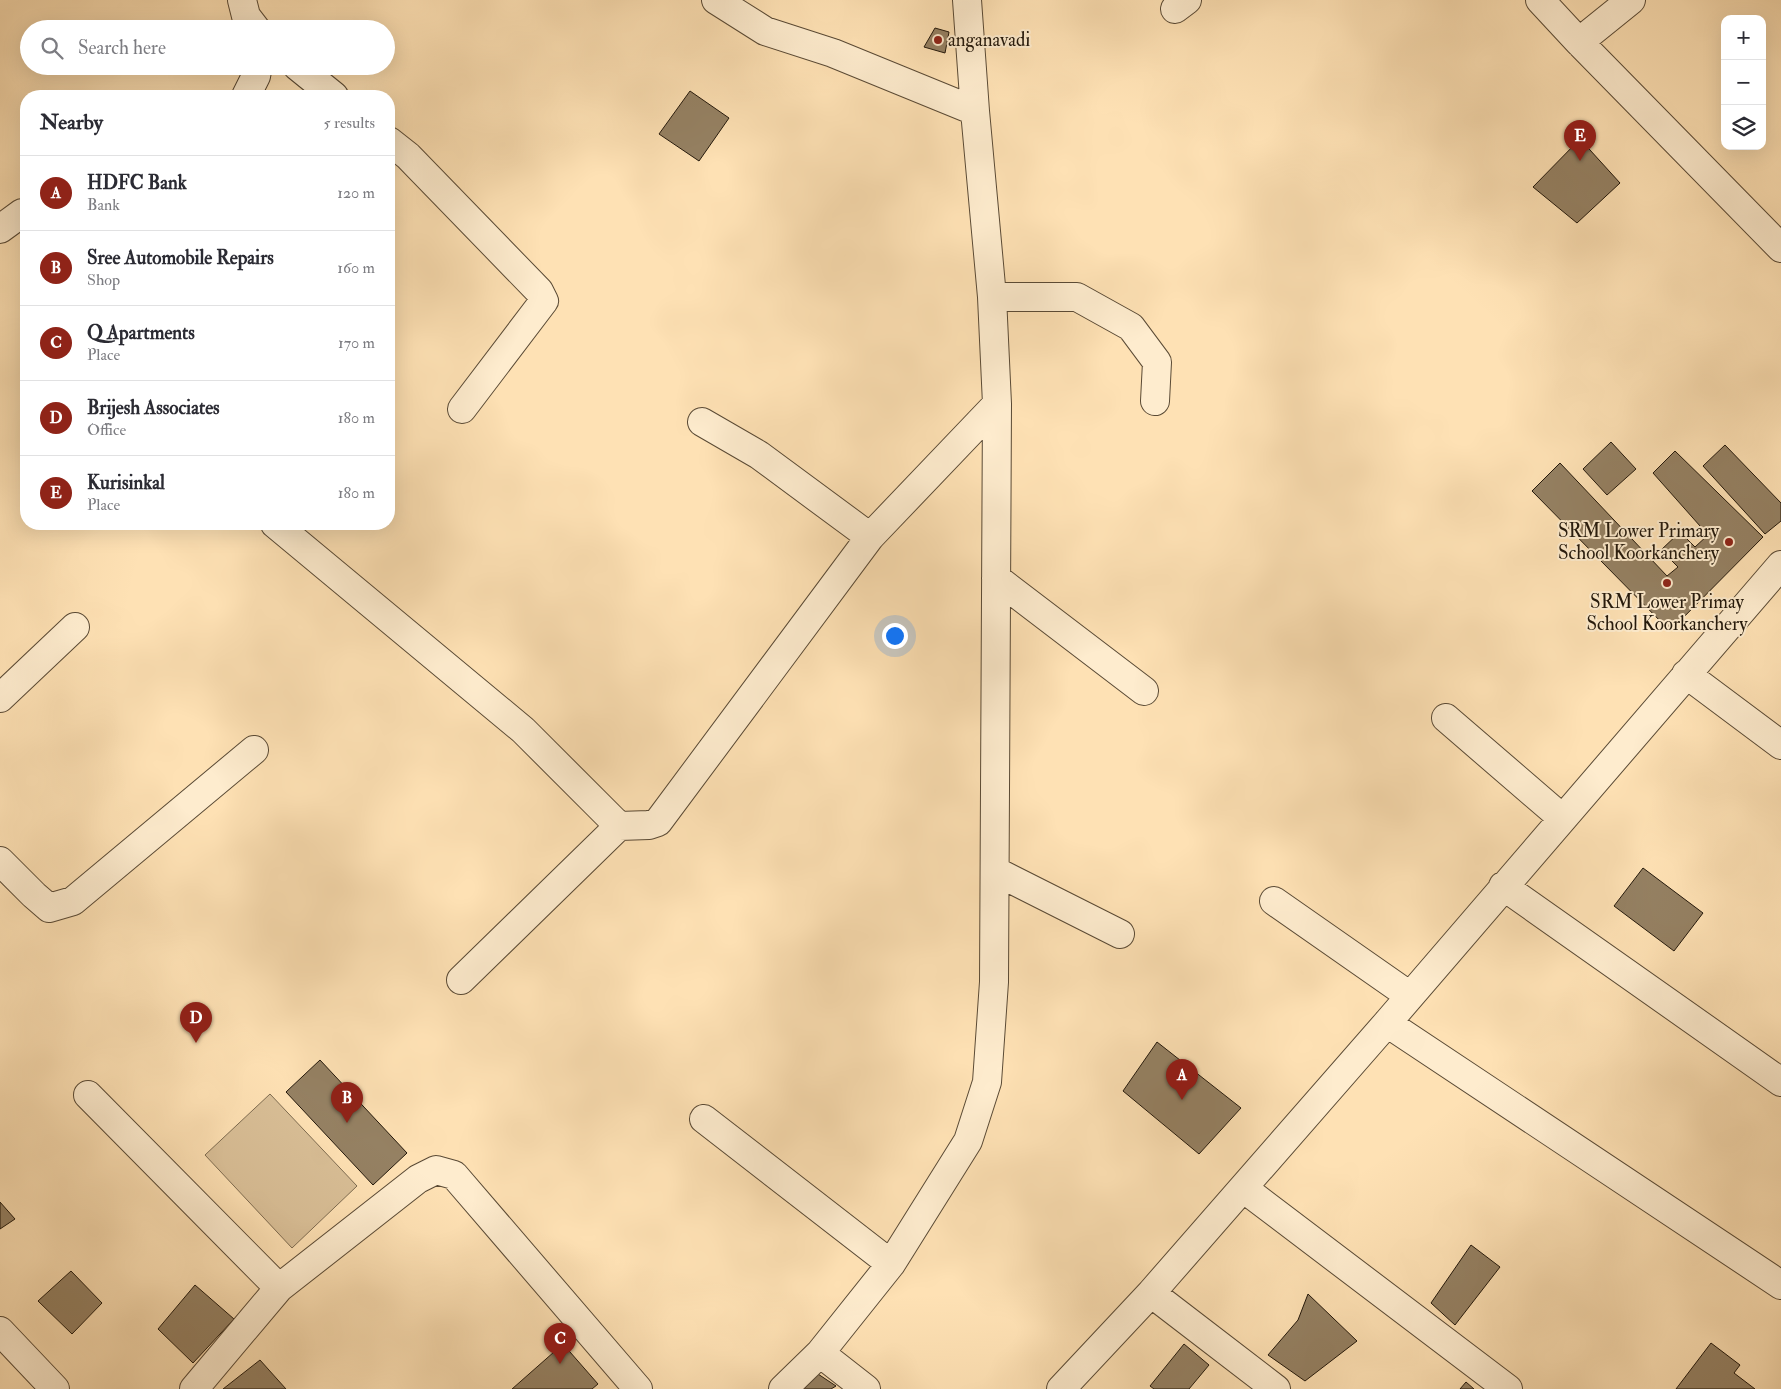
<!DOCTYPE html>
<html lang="en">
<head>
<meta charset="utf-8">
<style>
  body { margin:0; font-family:"IM FELL Double Pica",serif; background:#f7f7f7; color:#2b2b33 }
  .controls { position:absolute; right:15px; top:15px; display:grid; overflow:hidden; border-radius:10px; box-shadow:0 5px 20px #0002 }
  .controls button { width:45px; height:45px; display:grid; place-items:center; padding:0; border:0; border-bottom:1px solid #e1e1e2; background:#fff; color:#2b2b33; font:25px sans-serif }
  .you { position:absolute; left:894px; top:635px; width:18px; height:18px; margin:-12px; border:4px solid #fff; border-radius:50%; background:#1a73e8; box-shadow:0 0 0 8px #1a73e833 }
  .badge { display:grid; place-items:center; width:32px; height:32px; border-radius:50%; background:#8f2418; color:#fff; font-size:16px; font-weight:700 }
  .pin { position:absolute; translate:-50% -41px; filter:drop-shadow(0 1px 2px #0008) }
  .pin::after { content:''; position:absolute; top:26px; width:18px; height:15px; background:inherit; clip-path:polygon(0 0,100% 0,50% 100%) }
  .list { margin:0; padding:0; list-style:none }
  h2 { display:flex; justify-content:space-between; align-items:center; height:65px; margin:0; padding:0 20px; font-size:21px }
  h2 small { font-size:16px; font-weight:400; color:#7c7c81 }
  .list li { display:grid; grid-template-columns:32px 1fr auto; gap:15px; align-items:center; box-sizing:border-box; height:75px; padding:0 20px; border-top:1px solid #e1e1e2 }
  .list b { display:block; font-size:19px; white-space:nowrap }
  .list p { margin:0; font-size:16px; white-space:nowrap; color:#7c7c81 }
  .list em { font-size:16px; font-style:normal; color:#7c7c81 }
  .icon { flex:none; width:28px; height:28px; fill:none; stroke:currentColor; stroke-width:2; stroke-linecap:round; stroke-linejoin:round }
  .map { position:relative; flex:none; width:1781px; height:1389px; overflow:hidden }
  .search { position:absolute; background:#fff; box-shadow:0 5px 20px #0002; left:20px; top:20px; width:375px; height:55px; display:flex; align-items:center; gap:12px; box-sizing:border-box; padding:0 18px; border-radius:28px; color:#7c7c81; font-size:19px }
  .panel { position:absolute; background:#fff; box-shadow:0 5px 20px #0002; left:20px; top:90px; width:375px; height:440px; border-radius:20px }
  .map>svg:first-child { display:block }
</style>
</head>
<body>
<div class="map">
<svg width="1781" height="1389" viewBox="0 0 1781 1389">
  <rect width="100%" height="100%" fill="#fee1b4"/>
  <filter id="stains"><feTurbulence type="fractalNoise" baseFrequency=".004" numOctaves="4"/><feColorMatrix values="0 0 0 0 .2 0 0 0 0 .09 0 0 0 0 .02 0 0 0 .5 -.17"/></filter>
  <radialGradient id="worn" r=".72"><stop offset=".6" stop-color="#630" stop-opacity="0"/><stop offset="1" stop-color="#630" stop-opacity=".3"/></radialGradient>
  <!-- green -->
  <path fill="#d9bf97" stroke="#7e6c51" d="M270 1094 357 1186 292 1248 205 1155Z"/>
  <!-- building -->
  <path fill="#958163" stroke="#23180b" d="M935 28 949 32 945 53 924 47Z
    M690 91 729 118 699 161 659 134Z
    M1580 139 1620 183 1577 223 1533 187Z
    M1611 442 1636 469 1607 495 1583 469Z
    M1725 445 1781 503V521L1765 534 1703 466Z
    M1675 451 1763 537 1670 631 1532 491 1560 463 1667 576 1678 567 1661 550 1680 532 1695 547 1708 535 1653 473Z
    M1643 868 1703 913 1674 951 1614 906Z
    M1157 1042 1241 1108 1199 1154 1123 1091Z
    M320 1060 407 1153 373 1185 286 1092Z
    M0 1202 15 1219 0 1229Z
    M1471 1245 1500 1267 1455 1325 1431 1303Z
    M71 1271 102 1303 72 1334 38 1301Z
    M195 1285 234 1319 193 1363 158 1329Z
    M1308 1294 1357 1341 1305 1381 1268 1355 1298 1320Z
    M1711 1343 1740 1365 1734 1373 1755 1389H1676Z
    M563 1344 598 1384 592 1389H512Z
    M1184 1344 1209 1365 1189 1389H1154L1150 1386Z
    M260 1360 286 1389H223Z
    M818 1374 836 1386 831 1389H804Z
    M1466 1382 1474 1389H1460Z"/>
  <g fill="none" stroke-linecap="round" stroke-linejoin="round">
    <!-- minor casing -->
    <g stroke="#5a4a35" stroke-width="30">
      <path id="minor" d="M242 0 246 16 256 29
        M716 0 765 31 833 53 975 111
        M1540 0 1579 42 1781 248
        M1175 9 1187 0
        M1579 42 1631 0
        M297 66 334 96
        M246 96 256 76 258 66
        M389 141 408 156 539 291 544 301 462 409
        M0 229 22 213 26 218
        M992 297H1077L1131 327 1157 362 1155 401
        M702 422 759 455 870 537
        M275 524 523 730 619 826 461 980
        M996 578 1144 691
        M1686 674 1781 745
        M0 698 75 627
        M1446 718 1562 818
        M619 826 649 825 658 822 870 537 997 404
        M0 861 34 895 49 908 73 901 254 750
        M995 871 1120 934
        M1503 886 1781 1082
        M1274 901 1410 996
        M1387 1023 1781 1285
        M88 1095 279 1288
        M704 1119 891 1264
        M1243 1188 1508 1389
        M1151 1293 1276 1389
        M0 1331 55 1389
        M820 1353 866 1389
        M194 1389 279 1288 418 1179 436 1170 454 1175 638 1389
        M783 1389 820 1353 891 1264 968 1141 987 1082 994 982 997 404 992 297 975 111 967 0
        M1061 1389 1151 1293 1387 1023 1781 565"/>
    </g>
    <!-- minor -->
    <use href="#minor" stroke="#feecce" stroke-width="28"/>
  </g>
  <!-- markers -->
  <g fill="#8f2418" stroke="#feecce" stroke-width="2">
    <circle cx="938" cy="40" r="5"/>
    <circle cx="1729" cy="542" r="5"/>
    <circle cx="1667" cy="583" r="5"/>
  </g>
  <g text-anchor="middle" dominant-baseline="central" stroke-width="4" stroke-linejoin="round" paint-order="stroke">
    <!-- poi labels -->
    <g font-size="19" fill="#23180b" stroke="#feecce" text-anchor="start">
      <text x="948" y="40">anganavadi</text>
      <text x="1719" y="531" text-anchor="end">SRM Lower Primary<tspan x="1719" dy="22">School Koorkanchery</tspan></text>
      <text x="1667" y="602" text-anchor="middle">SRM Lower Primay<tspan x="1667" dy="22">School Koorkanchery</tspan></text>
    </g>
  </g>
  <rect width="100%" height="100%" filter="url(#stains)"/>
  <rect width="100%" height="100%" fill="url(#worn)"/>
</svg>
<div class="controls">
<button>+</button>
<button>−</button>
<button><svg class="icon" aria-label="layers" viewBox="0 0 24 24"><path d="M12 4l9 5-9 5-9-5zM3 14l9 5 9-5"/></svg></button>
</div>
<div class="you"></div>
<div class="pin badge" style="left:1182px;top:1100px">A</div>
<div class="pin badge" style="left:347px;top:1123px">B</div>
<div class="pin badge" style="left:560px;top:1364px">C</div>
<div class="pin badge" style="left:196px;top:1043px">D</div>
<div class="pin badge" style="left:1580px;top:161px">E</div>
<div class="search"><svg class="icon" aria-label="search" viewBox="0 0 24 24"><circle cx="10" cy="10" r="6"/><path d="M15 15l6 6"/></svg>Search here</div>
<section class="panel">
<h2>Nearby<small>5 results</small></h2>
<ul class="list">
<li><span class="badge">A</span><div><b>HDFC Bank</b><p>Bank</p></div><em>120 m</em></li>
<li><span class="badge">B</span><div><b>Sree Automobile Repairs</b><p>Shop</p></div><em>160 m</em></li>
<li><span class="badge">C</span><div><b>Q Apartments</b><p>Place</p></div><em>170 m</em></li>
<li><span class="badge">D</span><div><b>Brijesh Associates</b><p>Office</p></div><em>180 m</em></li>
<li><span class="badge">E</span><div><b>Kurisinkal</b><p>Place</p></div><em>180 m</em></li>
</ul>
</section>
</div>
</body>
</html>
